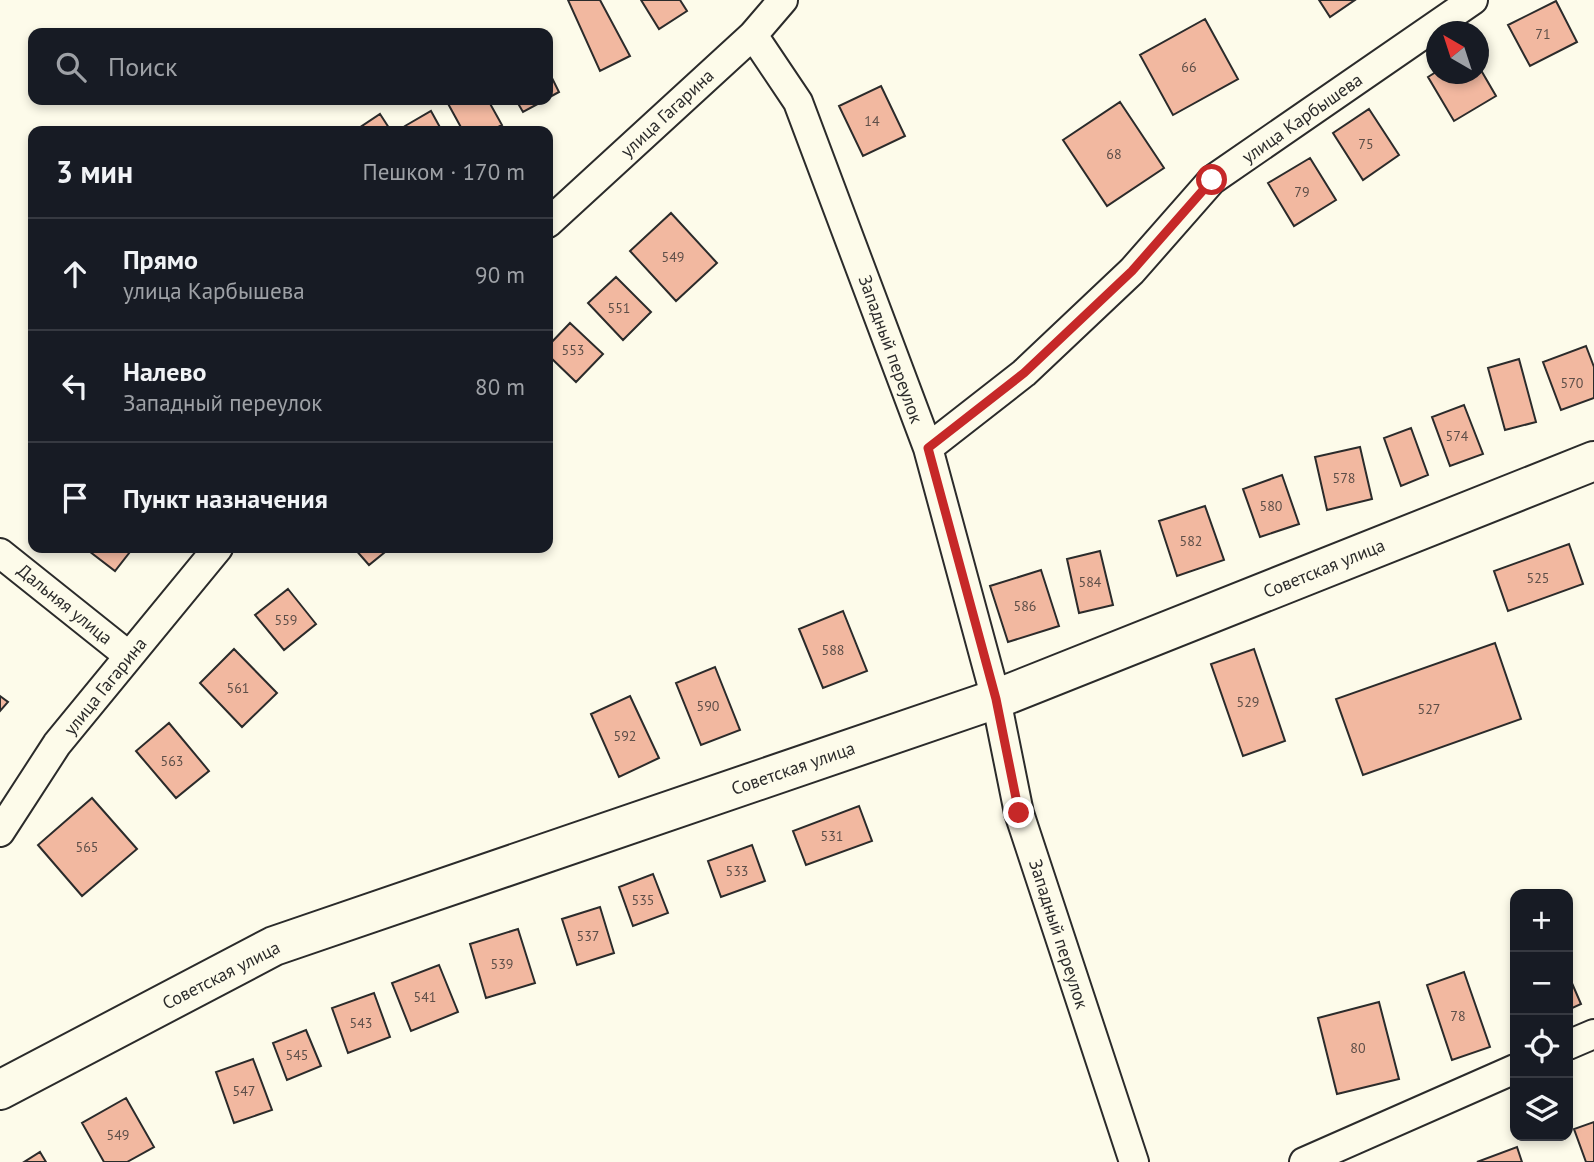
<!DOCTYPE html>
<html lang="ru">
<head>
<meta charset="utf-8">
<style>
  body { margin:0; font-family:"PT Sans",sans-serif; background:#242831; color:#f1f3f6 }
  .controls { position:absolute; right:21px; bottom:21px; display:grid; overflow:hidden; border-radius:14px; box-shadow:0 4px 10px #0003 }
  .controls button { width:63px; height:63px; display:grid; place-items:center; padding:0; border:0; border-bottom:2px solid #363941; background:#171b24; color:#f1f3f6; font:35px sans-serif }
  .compass { position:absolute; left:1426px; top:21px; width:63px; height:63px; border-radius:50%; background:#171b24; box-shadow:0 4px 10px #0003; rotate:321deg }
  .stop { position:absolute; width:21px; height:21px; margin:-16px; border:5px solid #c62828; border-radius:50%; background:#fff }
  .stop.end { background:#c62828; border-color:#fff; box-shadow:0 2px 7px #0008 }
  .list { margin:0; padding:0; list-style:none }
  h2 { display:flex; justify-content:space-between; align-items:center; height:91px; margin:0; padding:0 28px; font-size:30px }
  h2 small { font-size:23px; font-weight:400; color:#9ea1a6 }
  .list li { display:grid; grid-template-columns:46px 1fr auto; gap:21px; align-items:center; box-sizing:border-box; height:112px; padding:0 28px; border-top:2px solid #363941 }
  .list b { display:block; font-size:26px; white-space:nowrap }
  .list p { margin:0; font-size:23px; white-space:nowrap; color:#9ea1a6 }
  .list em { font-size:23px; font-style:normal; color:#9ea1a6 }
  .icon { flex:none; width:38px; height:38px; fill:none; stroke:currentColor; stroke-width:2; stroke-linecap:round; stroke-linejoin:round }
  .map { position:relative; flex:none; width:1594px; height:1162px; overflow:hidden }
  .search { position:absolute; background:#171b24; box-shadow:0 4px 10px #0003; left:28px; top:28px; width:525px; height:77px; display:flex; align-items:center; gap:18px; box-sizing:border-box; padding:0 24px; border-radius:14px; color:#9ea1a6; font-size:26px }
  .panel { position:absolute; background:#171b24; box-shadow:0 4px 10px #0003; left:28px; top:126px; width:525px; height:427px; border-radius:14px }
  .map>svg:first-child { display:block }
</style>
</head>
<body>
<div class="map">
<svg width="1594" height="1162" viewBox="0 0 1594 1162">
  <rect width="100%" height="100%" fill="#fdfbea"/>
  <!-- building -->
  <path fill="#f2b8a0" stroke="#2b2b2b" stroke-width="2" d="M568 0H600L630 56 600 71Z
    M641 0H680L687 11 659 29Z
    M1319 0H1355L1330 17Z
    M1556 1 1577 42 1530 66 1508 25Z
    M1205 19 1238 79 1173 115 1140 55Z
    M1478 65 1496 96 1454 121 1428 77 1436 72 1478 74Z
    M548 70 559 92 548 98Z
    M881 86 905 136 863 156 839 106Z
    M446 100H488L502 125 491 131H463Z
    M516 100H545L523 112Z
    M1120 102 1164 168 1107 206 1063 140Z
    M1369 109 1399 155 1363 180 1333 133Z
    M431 111 442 131H408L405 126Z
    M380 114 391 131H362L359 128Z
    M1310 158 1336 200 1294 226 1268 183Z
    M671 213 717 263 676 301 630 251Z
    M616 277 651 312 623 340 588 303Z
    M570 323 603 354 576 382 548 355V346Z
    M1586 346 1594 367V398L1561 410 1543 362Z
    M1519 359 1536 422 1505 430 1488 368Z
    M1464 405 1483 454 1450 466 1432 417Z
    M1411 428 1428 475 1401 486 1384 438Z
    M1360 447 1372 499 1327 510 1315 457Z
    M1282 475 1299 524 1260 537 1243 489Z
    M1205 506 1224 560 1177 576 1159 521Z
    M1569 544 1583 584 1508 611 1494 571Z
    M85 548H133L115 571Z
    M354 548H390L369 565Z
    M1100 551 1113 605 1079 613 1067 559Z
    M1041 570 1059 626 1008 642 990 586Z
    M288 589 316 624 284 650 255 615Z
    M843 611 867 671 823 688 799 629Z
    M1495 643 1521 719 1363 775 1336 699Z
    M234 649 277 693 242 727 200 683Z
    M1254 649 1285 741 1243 756 1211 664Z
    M715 667 740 730 701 745 676 683Z
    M0 696 8 702 0 711Z
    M630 696 659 758 619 777 591 714Z
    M169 723 209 771 176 798 136 751Z
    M92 798 137 849 82 896 38 845Z
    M859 806 872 841 806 865 793 831Z
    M752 845 765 881 721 897 708 861Z
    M653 874 668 913 633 926 619 887Z
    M600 907 614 953 577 965 562 919Z
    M518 929 535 983 486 998 470 944Z
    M439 965 458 1012 411 1031 392 983Z
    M1464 972 1490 1047 1452 1060 1427 985Z
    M1568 974 1581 1004 1568 1010Z
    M374 993 390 1037 348 1053 332 1008Z
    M1379 1002 1399 1079 1337 1094 1318 1018Z
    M306 1030 321 1066 287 1080 273 1043Z
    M253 1059 272 1110 234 1123 216 1072Z
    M126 1098 154 1147 127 1162H104L82 1123Z
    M1594 1122V1162H1586L1574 1129Z
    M1517 1147 1522 1162H1477Z
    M40 1152 46 1162H24Z"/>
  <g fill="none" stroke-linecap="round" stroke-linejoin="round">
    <!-- street casing -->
    <g stroke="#2b2b2b" stroke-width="32">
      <path id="street" d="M753 35 798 102 928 448 996 699 1019 813 1134 1162
        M548 223 753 35 783 0
        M928 448 1024 373 1132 271 1212 180 1473 0
        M0 553 129 656
        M0 832 57 744 218 548
        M1568 1045 1594 1034
        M1304 1162 1515 1069"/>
    </g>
    <!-- secondary casing -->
    <g stroke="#2b2b2b" stroke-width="42">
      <path id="secondary" d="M0 1090 274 946 996 699 1594 461"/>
    </g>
    <!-- street -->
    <use href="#street" stroke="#fdfbea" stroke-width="28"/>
    <!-- secondary -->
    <use href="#secondary" stroke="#fdfbea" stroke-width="38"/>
  </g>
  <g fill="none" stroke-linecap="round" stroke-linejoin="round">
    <!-- route -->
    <path stroke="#c62828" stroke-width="9" d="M1019 813 996 699 928 448 1024 373 1132 271 1212 180"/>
  </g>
  <g text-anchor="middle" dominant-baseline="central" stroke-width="5" stroke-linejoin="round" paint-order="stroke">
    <!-- number labels -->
    <g font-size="14" fill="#5d4e48">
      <text x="1543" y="34">71</text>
      <text x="1189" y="67">66</text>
      <text x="872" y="121">14</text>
      <text x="1366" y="144">75</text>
      <text x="1114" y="154">68</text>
      <text x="1302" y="192">79</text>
      <text x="673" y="257">549</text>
      <text x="619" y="308">551</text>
      <text x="573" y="350">553</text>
      <text x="1572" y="383">570</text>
      <text x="1457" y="436">574</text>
      <text x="1344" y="478">578</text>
      <text x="1271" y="506">580</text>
      <text x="1191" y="541">582</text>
      <text x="1538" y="578">525</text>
      <text x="1090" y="582">584</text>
      <text x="1025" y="606">586</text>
      <text x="286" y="620">559</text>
      <text x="833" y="650">588</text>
      <text x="238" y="688">561</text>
      <text x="1248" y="702">529</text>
      <text x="708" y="706">590</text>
      <text x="1429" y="709">527</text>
      <text x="625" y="736">592</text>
      <text x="172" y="761">563</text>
      <text x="832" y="836">531</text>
      <text x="87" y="847">565</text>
      <text x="737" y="871">533</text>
      <text x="643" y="900">535</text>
      <text x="588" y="936">537</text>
      <text x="502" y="964">539</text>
      <text x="425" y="997">541</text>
      <text x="1458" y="1016">78</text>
      <text x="361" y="1023">543</text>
      <text x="1358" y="1048">80</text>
      <text x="297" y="1055">545</text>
      <text x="244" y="1091">547</text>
      <text x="118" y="1135">549</text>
    </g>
    <!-- street labels -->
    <g font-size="18" fill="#2b2b2b" stroke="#fdfbea">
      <text transform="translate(667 113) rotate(-43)">улица Гагарина</text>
      <text transform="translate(1302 118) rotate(-35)">улица Карбышева</text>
      <text transform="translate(891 349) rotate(70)">Западный переулок</text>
      <text transform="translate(1324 568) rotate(-22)">Советская улица</text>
      <text transform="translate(65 604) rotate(39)">Дальняя улица</text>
      <text transform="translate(105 686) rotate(-51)">улица Гагарина</text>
      <text transform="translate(793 768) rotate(-19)">Советская улица</text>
      <text transform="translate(1059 934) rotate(72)">Западный переулок</text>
      <text transform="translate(221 975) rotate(-27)">Советская улица</text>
    </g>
  </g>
</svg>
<div class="controls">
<button>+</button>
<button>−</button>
<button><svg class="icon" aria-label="locate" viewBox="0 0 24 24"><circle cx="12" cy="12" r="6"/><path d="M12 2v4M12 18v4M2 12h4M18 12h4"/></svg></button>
<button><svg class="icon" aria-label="layers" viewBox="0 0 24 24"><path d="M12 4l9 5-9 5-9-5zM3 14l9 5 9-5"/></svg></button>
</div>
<svg class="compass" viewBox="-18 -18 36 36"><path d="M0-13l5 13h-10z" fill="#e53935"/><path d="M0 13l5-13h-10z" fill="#9ea1a6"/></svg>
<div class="stop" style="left:1212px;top:180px"></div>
<div class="stop end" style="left:1019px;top:813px"></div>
<div class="search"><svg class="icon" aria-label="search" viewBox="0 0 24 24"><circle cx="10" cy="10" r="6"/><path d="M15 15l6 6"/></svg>Поиск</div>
<section class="panel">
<h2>3 мин<small>Пешком · 170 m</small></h2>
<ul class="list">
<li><svg class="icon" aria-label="ahead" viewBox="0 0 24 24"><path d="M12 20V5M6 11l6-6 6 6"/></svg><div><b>Прямо</b><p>улица Карбышева</p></div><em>90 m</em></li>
<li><svg class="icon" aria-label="left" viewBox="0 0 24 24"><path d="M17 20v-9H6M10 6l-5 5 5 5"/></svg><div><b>Налево</b><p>Западный переулок</p></div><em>80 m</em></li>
<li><svg class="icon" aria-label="arrive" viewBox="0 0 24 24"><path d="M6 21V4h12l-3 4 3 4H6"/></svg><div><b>Пункт назначения</b></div></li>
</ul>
</section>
</div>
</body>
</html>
